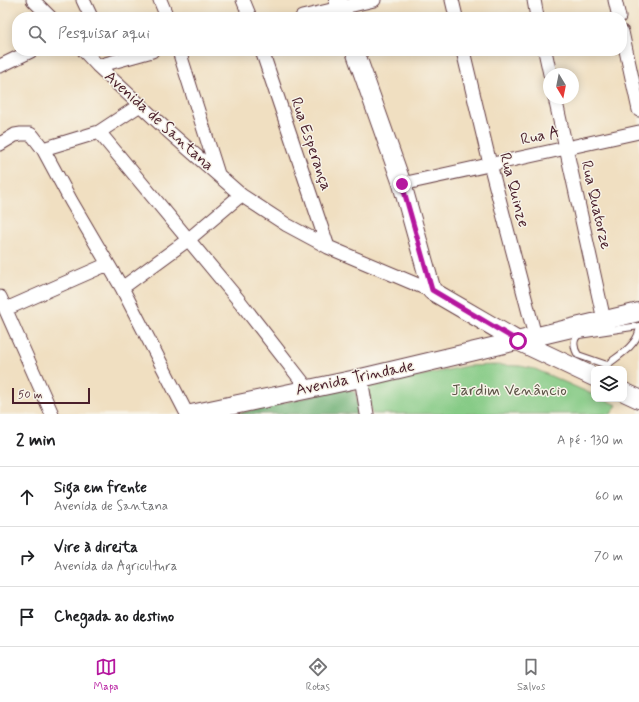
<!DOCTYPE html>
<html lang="pt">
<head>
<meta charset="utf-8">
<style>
  body { margin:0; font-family:Mynerve,sans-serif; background:#f2f2f2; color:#202124 }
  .controls { position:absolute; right:12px; bottom:12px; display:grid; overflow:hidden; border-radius:8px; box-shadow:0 2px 10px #0003 }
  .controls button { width:36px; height:36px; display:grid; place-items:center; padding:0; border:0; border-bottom:1px solid #e0e0e0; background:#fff; color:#202124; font:20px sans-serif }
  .compass { position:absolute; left:543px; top:68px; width:36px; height:36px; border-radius:50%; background:#fff; box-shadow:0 2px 10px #0003; rotate:170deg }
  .scale { position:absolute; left:12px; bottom:10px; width:78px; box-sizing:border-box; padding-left:4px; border:2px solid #4a1f2b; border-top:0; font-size:11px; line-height:14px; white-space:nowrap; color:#4a1f2b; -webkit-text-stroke:3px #f7f3e8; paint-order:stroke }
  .stop { position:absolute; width:12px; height:12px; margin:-9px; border:3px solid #b5179e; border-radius:50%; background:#fff }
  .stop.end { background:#b5179e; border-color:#fff; box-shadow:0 1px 4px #0008 }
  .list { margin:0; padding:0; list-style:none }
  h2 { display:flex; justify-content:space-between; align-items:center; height:52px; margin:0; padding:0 16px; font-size:17px }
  h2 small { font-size:13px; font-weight:400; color:#757577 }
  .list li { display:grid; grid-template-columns:26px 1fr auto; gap:12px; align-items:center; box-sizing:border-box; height:60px; padding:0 16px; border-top:1px solid #e0e0e0 }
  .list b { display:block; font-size:15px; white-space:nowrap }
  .list p { margin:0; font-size:13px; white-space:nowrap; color:#757577 }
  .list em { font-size:13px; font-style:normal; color:#757577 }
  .icon { flex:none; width:22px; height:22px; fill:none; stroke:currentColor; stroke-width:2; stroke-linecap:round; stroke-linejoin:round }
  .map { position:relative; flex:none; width:639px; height:414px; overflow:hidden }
  .search { position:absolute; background:#fff; box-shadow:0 2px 10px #0003; left:12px; right:12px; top:12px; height:44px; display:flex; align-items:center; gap:10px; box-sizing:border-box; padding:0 14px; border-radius:16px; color:#757577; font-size:15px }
  .sheet { height:232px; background:#fff }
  nav { display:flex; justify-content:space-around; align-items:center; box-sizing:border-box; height:56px; border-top:1px solid #e0e0e0; background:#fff; font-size:11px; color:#757577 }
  nav a { display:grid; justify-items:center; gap:2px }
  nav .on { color:#b5179e }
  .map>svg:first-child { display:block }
</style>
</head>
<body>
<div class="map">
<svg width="639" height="414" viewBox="0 0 639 414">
  <rect width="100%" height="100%" fill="#f7f3e8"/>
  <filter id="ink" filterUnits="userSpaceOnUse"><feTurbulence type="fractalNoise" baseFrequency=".025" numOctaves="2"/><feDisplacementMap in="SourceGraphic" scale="8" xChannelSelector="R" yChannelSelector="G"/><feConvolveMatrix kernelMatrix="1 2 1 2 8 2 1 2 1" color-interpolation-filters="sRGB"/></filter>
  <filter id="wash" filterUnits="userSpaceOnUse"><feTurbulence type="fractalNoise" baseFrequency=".012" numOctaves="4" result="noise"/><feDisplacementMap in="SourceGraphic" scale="16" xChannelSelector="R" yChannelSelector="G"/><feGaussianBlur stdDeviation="0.9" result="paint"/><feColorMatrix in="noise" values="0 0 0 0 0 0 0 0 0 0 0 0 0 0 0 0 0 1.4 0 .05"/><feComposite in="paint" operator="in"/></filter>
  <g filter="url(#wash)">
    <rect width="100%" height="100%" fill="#f0dfc1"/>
    <!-- green -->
    <path fill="#86cb86" stroke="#687558" d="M495 365 520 366 535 369 594 395V399H603L617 405 611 414H372L367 387 467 366Z"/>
    <!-- forest -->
    <path fill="#6caf73" stroke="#5b674f" d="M342 389 351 390 356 393 360 414H235Z"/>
  </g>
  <g filter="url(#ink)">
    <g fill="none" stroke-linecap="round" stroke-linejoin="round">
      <!-- lane casing -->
      <g stroke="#633c42" stroke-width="8">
        <path id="lane" d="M607 365 578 355C574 349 572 339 579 335L639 326
          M604 369 607 365C618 356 636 346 639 331"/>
      </g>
      <!-- street casing -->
      <g stroke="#633c42" stroke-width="15">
        <path id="street" d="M33 0 50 17
          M83 0 91 17
          M160 0 167 17
          M243 0 250 17
          M452 0 456 17
          M534 0 537 17
          M615 0 619 17
          M302 17 374 0
          M622 32 639 110
          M84 51 98 66 168 131 241 195 287 225 328 247 432 291
          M179 51 218 174
          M262 51 328 247
          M463 51 490 164 535 336
          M545 51 550 74
          M0 66 31 51
          M98 66 152 51
          M555 98 604 320
          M99 132 241 303 308 389
          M0 144 15 135 21 134H30L33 136 43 149 71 201 122 288 187 414
          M43 149 99 132 140 105
          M402 184 639 132
          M122 288 189 239 241 195
          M0 297 52 414
          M6 309 108 264
          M361 378 367 414"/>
      </g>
      <!-- secondary casing -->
      <g stroke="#633c42" stroke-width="20">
        <path id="secondary" d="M338 0 344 17
          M355 51 402 184 432 291 518 341 594 377
          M624 392 639 399
          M191 414 361 378 639 312"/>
      </g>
      <!-- lane -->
      <use href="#lane" stroke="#fff" stroke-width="6"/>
      <!-- street -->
      <use href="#street" stroke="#fff" stroke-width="13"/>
      <!-- secondary -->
      <use href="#secondary" stroke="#fff" stroke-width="18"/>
    </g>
  </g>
  <g fill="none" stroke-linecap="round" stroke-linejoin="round" filter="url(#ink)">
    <!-- route -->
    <path stroke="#b5179e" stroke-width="5" d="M402 184 432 290 518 341"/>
  </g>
  <g text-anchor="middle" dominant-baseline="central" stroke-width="3" stroke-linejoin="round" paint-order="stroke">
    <!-- street labels -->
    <g font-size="16" fill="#4a1f2b" stroke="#f7f3e8">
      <text transform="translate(159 121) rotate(42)">Avenida de Santana</text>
      <text transform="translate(540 136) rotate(-12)">Rua A</text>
      <text transform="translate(311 144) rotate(71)">Rua Esperança</text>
      <text transform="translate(514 190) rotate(75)">Rua Quinze</text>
      <text transform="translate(596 205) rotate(77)">Rua Quatorze</text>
      <text transform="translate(355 378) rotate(-12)">Avenida Trindade</text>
    </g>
    <!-- park labels -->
    <g font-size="16" fill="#5c5346" stroke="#f7f3e8">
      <text x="509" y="390">Jardim Venâncio</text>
    </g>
  </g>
</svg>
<div class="controls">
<button><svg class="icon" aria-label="layers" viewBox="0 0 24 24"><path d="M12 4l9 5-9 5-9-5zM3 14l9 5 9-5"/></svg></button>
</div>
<svg class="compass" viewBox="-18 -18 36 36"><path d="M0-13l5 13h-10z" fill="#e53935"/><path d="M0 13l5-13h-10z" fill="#757577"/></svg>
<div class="scale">50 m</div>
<div class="stop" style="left:518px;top:341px"></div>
<div class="stop end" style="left:402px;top:184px"></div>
<div class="search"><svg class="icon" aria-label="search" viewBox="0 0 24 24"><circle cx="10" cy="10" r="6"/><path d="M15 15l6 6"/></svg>Pesquisar aqui</div>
</div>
<section class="sheet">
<h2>2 min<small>A pé · 130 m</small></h2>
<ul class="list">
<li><svg class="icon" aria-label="ahead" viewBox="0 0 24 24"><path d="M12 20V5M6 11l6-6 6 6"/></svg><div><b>Siga em frente</b><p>Avenida de Santana</p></div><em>60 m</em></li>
<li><svg class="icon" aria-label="right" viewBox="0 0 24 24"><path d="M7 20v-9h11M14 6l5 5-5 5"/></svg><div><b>Vire à direita</b><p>Avenida da Agricultura</p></div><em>70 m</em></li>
<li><svg class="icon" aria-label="arrive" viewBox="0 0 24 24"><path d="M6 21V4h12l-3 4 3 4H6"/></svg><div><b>Chegada ao destino</b></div></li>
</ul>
</section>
<nav>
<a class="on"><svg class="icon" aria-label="map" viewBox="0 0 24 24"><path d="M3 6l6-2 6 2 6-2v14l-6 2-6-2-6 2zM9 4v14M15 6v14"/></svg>Mapa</a>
<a><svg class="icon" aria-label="directions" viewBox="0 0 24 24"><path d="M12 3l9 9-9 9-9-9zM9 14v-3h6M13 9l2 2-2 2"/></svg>Rotas</a>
<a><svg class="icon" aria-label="saved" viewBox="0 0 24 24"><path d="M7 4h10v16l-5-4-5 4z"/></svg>Salvos</a>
</nav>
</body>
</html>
